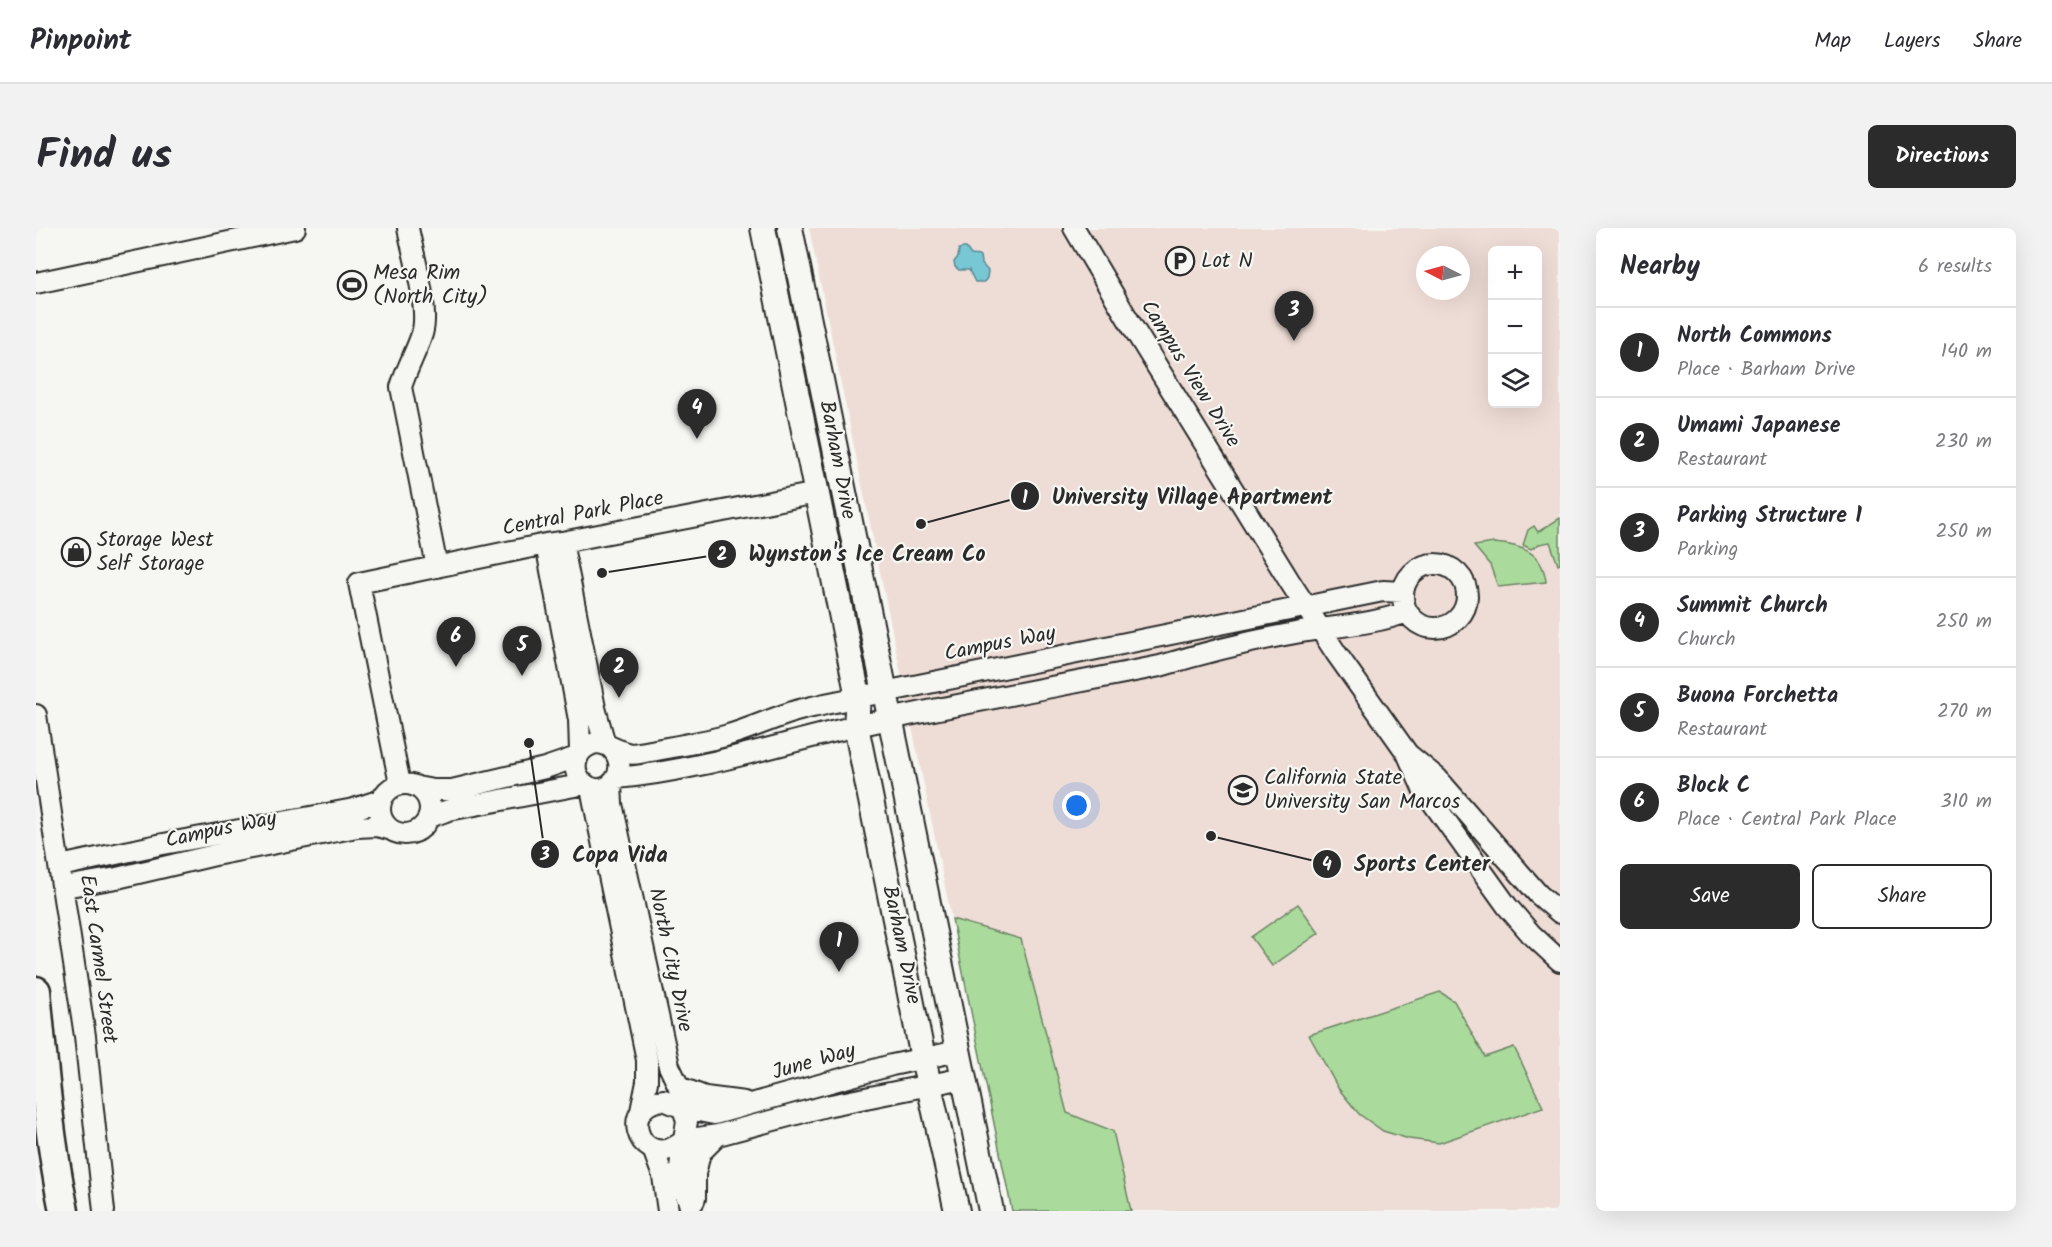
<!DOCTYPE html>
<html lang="en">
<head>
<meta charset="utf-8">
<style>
  body { margin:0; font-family:Kalam,sans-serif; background:#f2f2f3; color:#2b2b33 }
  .controls { position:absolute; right:18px; top:18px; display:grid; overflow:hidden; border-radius:9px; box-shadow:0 6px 24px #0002 }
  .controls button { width:54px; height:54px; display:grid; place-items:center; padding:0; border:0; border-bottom:2px solid #e1e1e2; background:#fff; color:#2b2b33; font:30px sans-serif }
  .compass { position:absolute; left:1380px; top:18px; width:54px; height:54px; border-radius:50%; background:#fff; box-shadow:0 6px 24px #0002; rotate:276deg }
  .you { position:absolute; left:1041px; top:578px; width:21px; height:21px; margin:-15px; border:4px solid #fff; border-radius:50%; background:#1a73e8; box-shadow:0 0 0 9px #1a73e833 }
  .badge { display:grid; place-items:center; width:39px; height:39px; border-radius:50%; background:#2b2b2b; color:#fff; font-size:20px; font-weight:700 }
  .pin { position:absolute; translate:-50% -50px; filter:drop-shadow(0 2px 3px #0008) }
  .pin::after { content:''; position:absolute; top:32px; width:21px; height:18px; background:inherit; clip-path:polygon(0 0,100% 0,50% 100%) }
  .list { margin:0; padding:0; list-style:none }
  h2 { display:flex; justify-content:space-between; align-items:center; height:78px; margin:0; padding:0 24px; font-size:26px }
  h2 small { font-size:20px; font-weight:400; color:#7c7c81 }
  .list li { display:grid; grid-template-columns:39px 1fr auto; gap:18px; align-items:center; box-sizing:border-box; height:90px; padding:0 24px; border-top:2px solid #e1e1e2 }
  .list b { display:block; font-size:22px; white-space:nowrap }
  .list p { margin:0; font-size:20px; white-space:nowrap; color:#7c7c81 }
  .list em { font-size:20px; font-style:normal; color:#7c7c81 }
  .actions { display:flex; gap:12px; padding:18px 24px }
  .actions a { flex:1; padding:14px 0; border:2px solid #2b2b2b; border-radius:9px; text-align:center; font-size:21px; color:#2b2b2b }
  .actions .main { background:#2b2b2b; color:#fff }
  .icon { flex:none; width:33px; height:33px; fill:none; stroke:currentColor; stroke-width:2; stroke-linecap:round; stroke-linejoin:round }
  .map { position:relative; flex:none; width:1524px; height:983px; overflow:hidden; border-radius:9px }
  header { display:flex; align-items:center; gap:36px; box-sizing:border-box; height:84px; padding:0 30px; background:#fff; border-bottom:2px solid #e1e1e2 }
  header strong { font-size:28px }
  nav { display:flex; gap:33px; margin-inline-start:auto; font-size:21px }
  .intro { display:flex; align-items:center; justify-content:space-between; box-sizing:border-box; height:144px; padding:0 36px }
  h1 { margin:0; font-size:42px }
  .button { padding:15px 27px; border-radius:9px; background:#2b2b2b; color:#fff; font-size:21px; font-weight:700 }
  main { display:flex; gap:36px; padding:0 36px }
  aside { flex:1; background:#fff; border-radius:9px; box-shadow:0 6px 24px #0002 }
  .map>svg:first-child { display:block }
</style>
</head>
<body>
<header>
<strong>Pinpoint</strong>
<nav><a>Map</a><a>Layers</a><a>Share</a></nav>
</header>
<div class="intro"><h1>Find us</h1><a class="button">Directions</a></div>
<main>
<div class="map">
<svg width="1524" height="983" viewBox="0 0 1524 983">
  <rect width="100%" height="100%" fill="#f6f6f2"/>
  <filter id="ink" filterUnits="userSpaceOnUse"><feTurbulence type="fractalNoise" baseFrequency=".0167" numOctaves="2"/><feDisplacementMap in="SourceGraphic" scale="12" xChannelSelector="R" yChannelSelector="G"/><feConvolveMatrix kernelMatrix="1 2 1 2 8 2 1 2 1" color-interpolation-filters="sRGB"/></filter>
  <g filter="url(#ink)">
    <!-- built -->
    <path fill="#eeddd6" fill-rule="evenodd" d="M773 0H1524V983H976ZM1456 22H1502V176H1456ZM1389 27H1425V63H1389Z"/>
    <!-- green -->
    <path fill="#aadb9c" stroke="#6a8364" stroke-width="1.5" d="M1524 290V336L1522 337 1514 314 1503 316 1495 321 1487 317 1492 302 1498 298 1502 304Z
      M1458 315C1484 317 1507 323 1510 354L1462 359 1454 337 1438 318Z
      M1262 676 1283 705 1236 738 1215 709Z
      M916 691 985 711 1031 885 1077 903 1095 983H976Z
      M1404 764 1418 773 1449 829 1478 819 1507 879 1403 915 1373 911 1347 903 1323 886 1302 860 1273 807Z"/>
    <!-- water -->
    <path fill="#78c7d5" stroke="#598991" stroke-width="1.5" d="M926 20H930L935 27 944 28 945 35 952 43 951 50 948 54H939L933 42H923L919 39 918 34 922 29 923 21Z"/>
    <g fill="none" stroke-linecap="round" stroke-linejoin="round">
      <!-- minor casing -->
      <g stroke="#2b2b2b" stroke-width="24">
        <path id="minor" d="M372 0C377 27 394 81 386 106 380 124 371 140 365 159L401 339
          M1038 0 1096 98 1254 354 1300 425 1371 525 1387 561 1471 678 1495 706 1524 733
          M0 55 259 0
          M526 314 559 480 569 516
          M510 316 543 492 544 523
          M1367 368a32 32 0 1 1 64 0a32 32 0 1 1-64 0Z
          M0 487 49 808 68 983
          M574 519C598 541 571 574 548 556 535 546 538 525 552 518 566 510 577 522 591 525 596 527 603 525 609 524 635 519 663 515 689 508 711 502 732 492 754 485 765 481 778 479 789 476L1347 363 1367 364
          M1373 527 1401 550 1502 666 1524 685
          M581 550C663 543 741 516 821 498 921 476 1023 458 1124 438 1167 425 1210 414 1254 406 1293 398 1333 398 1371 384
          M344 581a25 25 0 1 1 50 0a25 25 0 1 1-50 0Z
          M364 556 323 355 510 316 526 314 781 265
          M575 556 576 576 633 838 643 859 647 880 678 886 856 837 922 823
          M381 559 397 562H416L509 540 541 529
          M555 560 611 832V854L605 883
          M393 589 413 582 549 556
          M24 638 122 617 318 581 345 572
          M28 659 81 650 179 627 321 599 341 598 353 601
          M643 859 669 869 708 874
          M628 872 647 880 651 893 648 912C645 915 640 918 636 920 601 935 583 876 628 872Z
          M617 921 627 948 632 983
          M658 973 659 970V946L664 925 682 907
          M654 983C655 975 650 968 647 960 642 944 645 928 648 912L682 907 790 878 928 850"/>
      </g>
      <!-- major casing -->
      <g stroke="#2b2b2b" stroke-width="28">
        <path id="major" d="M727 0 822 469 820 498 887 830 921 983
          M754 0 955 983"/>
      </g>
      <!-- highway casing -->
      <g stroke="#2b2b2b" stroke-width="33">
        <path id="highway" d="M0 763C7 837 13 910 28 983"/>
      </g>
      <!-- minor -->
      <use href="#minor" stroke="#f6f6f2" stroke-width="20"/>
      <!-- major -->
      <use href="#major" stroke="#f6f6f2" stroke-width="24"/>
      <!-- highway -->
      <use href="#highway" stroke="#f6f6f2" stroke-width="28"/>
    </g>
  </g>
  <!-- icons -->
  <defs>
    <g id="parking-ring" transform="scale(1.5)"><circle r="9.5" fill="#f6f6f2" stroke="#2b2b2b" stroke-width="1.5"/><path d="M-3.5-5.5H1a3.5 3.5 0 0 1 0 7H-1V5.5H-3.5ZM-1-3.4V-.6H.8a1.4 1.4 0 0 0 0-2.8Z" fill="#2b2b2b"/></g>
    <g id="stadium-ring" transform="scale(1.5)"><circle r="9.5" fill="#f6f6f2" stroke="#2b2b2b" stroke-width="1.5"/><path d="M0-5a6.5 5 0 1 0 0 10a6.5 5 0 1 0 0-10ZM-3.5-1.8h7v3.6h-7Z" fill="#2b2b2b"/></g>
    <g id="shop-ring" transform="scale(1.5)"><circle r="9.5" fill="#f6f6f2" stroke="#2b2b2b" stroke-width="1.5"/><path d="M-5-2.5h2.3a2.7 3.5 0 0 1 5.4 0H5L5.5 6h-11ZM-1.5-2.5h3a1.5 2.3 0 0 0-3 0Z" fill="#2b2b2b"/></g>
    <g id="university-ring" transform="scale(1.5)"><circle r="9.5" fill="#f6f6f2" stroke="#2b2b2b" stroke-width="1.5"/><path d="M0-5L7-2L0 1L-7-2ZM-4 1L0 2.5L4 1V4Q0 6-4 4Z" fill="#2b2b2b"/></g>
  </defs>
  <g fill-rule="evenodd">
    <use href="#parking-ring" x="1144" y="33"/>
    <use href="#stadium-ring" x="316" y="57"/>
    <use href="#shop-ring" x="40" y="324"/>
    <use href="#university-ring" x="1207" y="562"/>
  </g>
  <g text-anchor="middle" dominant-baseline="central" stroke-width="4.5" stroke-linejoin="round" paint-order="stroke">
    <!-- poi labels -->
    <g font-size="21" fill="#2b2b2b" stroke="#f6f6f2" text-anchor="start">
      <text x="1165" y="33">Lot N</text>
      <text x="337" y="45">Mesa Rim<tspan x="337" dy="24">(North City)</tspan></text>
      <text x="61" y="312">Storage West<tspan x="61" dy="24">Self Storage</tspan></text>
      <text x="1228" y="550">California State<tspan x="1228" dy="24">University San Marcos</tspan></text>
    </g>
    <!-- street labels -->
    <g font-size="21" fill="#2b2b2b" stroke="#f6f6f2">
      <text transform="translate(1154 146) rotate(58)">Campus View Drive</text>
      <text transform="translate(801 232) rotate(79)">Barham Drive</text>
      <text transform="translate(547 286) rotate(-11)">Central Park Place</text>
      <text transform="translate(964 416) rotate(-11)">Campus Way</text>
      <text transform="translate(185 602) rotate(-12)">Campus Way</text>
      <text transform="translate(865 717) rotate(78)">Barham Drive</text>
      <text transform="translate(62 731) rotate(82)">East Carmel Street</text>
      <text transform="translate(634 732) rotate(78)">North City Drive</text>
      <text transform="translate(778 834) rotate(-16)">June Way</text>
    </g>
  </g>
  <!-- callouts -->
  <path fill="none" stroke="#2b2b2b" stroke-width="2" d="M885 296L989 268M566 345L686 326M493 515L509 626M1175 608L1291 636"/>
  <g fill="#2b2b2b" stroke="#f6f6f2" stroke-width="2">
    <circle cx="885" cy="296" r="6"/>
    <circle cx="566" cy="345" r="6"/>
    <circle cx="493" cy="515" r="6"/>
    <circle cx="1175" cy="608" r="6"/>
    <circle cx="989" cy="268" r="15"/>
    <circle cx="686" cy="326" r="15"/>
    <circle cx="509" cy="626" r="15"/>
    <circle cx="1291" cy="636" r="15"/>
  </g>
  <g font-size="18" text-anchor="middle" font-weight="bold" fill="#fff">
    <text x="989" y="275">1</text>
    <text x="686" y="332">2</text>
    <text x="509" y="632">3</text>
    <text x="1291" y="642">4</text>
  </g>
  <g font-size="22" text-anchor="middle" font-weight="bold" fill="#2b2b2b" stroke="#f6f6f2" stroke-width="4.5" stroke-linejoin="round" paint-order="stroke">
    <text x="1156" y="276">University Village Apartment</text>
    <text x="831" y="333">Wynston's Ice Cream Co</text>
    <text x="584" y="634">Copa Vida</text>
    <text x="1386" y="643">Sports Center</text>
  </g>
</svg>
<div class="controls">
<button>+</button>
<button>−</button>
<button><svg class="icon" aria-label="layers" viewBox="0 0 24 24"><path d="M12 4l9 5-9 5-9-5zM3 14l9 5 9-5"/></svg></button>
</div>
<svg class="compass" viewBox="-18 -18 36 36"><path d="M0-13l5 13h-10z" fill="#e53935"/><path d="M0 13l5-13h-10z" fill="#7c7c81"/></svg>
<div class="you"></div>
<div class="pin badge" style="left:803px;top:744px">1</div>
<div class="pin badge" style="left:583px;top:470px">2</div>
<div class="pin badge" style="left:1258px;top:113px">3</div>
<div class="pin badge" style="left:661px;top:211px">4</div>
<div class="pin badge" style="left:486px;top:448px">5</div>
<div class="pin badge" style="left:420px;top:439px">6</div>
</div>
<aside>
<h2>Nearby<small>6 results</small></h2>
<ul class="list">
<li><span class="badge">1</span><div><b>North Commons</b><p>Place · Barham Drive</p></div><em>140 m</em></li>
<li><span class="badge">2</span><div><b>Umami Japanese</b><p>Restaurant</p></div><em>230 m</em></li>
<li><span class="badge">3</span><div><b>Parking Structure 1</b><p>Parking</p></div><em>250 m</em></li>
<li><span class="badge">4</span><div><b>Summit Church</b><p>Church</p></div><em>250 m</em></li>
<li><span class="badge">5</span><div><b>Buona Forchetta</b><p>Restaurant</p></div><em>270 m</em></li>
<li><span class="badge">6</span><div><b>Block C</b><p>Place · Central Park Place</p></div><em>310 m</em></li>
</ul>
<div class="actions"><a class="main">Save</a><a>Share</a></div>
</aside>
</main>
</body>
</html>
